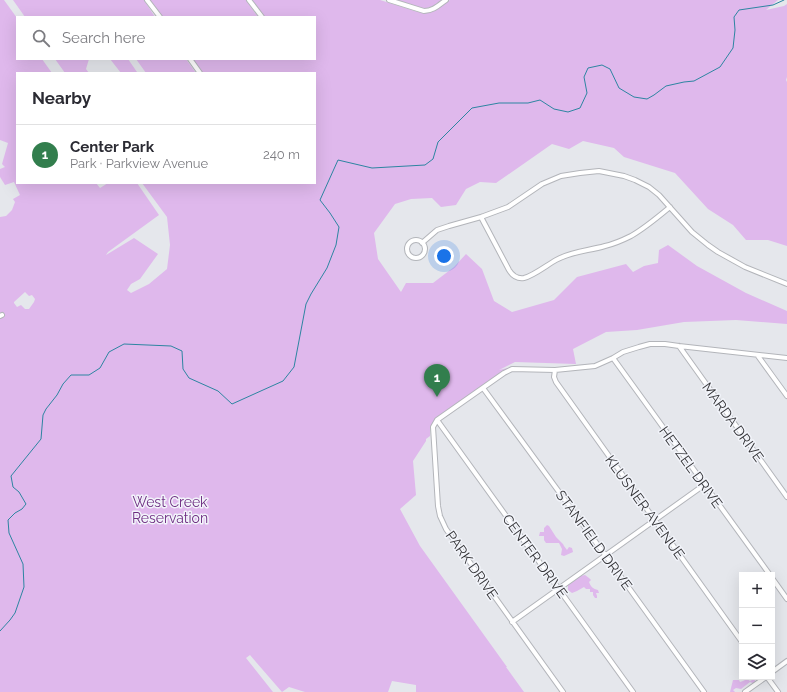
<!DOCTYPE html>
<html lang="en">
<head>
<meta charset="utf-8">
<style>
  body { margin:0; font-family:Raleway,sans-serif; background:#f2f2f3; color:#2b2b33 }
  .controls { position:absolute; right:12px; bottom:12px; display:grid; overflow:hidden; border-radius:0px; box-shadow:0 4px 16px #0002 }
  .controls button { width:36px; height:36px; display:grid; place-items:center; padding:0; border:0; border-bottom:1px solid #e1e1e2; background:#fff; color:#2b2b33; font:20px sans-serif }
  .you { position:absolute; left:444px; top:256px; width:14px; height:14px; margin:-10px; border:3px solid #fff; border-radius:50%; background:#1a73e8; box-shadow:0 0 0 6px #1a73e833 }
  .badge { display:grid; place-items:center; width:26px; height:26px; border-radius:50%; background:#327e4d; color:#fff; font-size:13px; font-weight:700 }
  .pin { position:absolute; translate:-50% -33px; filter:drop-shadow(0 1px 2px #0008) }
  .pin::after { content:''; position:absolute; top:21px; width:14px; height:12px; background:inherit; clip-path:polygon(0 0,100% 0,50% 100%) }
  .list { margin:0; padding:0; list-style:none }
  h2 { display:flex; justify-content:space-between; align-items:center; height:52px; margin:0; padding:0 16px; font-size:17px }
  h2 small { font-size:13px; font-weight:400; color:#7c7c81 }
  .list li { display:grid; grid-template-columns:26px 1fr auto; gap:12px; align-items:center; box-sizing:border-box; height:60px; padding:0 16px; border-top:1px solid #e1e1e2 }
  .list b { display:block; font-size:15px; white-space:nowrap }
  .list p { margin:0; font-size:13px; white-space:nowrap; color:#7c7c81 }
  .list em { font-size:13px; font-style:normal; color:#7c7c81 }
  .icon { flex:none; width:22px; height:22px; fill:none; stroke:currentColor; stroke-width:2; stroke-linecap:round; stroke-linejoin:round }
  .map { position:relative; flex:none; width:787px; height:692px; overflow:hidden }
  .search { position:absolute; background:#fff; box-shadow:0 4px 16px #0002; left:16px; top:16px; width:300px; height:44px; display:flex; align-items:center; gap:10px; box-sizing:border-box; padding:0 14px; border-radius:0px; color:#7c7c81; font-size:15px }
  .panel { position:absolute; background:#fff; box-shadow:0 4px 16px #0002; left:16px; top:72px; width:300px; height:112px; border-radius:0px }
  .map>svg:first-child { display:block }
</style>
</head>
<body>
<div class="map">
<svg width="787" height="692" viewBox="0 0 787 692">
  <rect width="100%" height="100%" fill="#e5e7ec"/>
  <!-- green -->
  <path fill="#dfb8ec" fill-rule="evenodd" d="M0 0H4L17 18V59H42L52 73H17V183H96L100 188 108 183H137L159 215 108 252 106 255 134 238 158 254 140 279 131 284 127 290 131 293 149 284 167 269 170 245 167 217 142 183H315V73H202L192 59H315V17H264L252 0H380L418 12 428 13 434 11 450 0H778L766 10 784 6 787 4V77L786 80 787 82V246L768 240H746L733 225 708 209 675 173 624 157 614 148 583 141 569 149 552 144 496 183 480 182 466 189 456 205 441 207 432 198 411 199 395 204 374 233 378 259 401 292 406 283H433L454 267 466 254 482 269 494 301 512 312 554 300 577 277 626 264 633 272 644 266 658 263 659 250 668 245 697 266 746 293 787 311V324L736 320 684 322 637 330 606 332 573 349 576 364 515 362 499 370 516 366 430 427V436L426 439V441L413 461 416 495 400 509 420 546 507 667H506L524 692H416V685L392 681 388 692H305L289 687 282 692 250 655 246 658 273 692H0V217L6 216 12 210 15 202 13 199 20 195 14 182 5 185 0 177V169L5 167 2 164 8 143 0 140ZM25 292 29 296 32 295 35 299 34 302 29 309H25L21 305 17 307 14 303V302Z
    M13 0H144L155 17H25Z
    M149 0H246L258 17H161Z
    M397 0H442L433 6 425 9Z
    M55 59H89L86 69 89 73H65Z
    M110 59H128L137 72 135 73H121Z
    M136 59H186L196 73H146Z
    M547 525 549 526 556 537 563 544 564 546 567 550 569 547 572 548 573 552 564 556 561 555 562 549 559 543H546L544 540V536H539L540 532H544V528Z
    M585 575 589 578 591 580 589 582C591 587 593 589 598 590L599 593H596L597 596V598H595L593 595V592H590V589H586L584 587 577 591 572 593 568 590V585L580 576Z
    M747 679 750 681 754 679 756 682 755 684 750 682 741 689 736 688 733 690 735 692H730L733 680H739L740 682 743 681Z"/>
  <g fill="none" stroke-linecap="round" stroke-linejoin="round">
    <!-- stream -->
    <path stroke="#2d85a1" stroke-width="1" d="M0 631 10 620 15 613 24 587 23 564 9 533 8 520 15 513 22 509 26 504 19 492 13 487 11 476 41 439 43 415 46 409 57 395 63 384 71 375H89L100 368 109 352 124 344 171 346 182 351 183 369 189 378 218 391 232 404 283 381 294 367 306 304 311 294 327 268 336 245 339 227 330 213 320 200 338 160 372 168 425 165 433 159 438 142 472 108 499 103H528L540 100 554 109 568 112 580 108 587 93 584 77 588 68 602 65 610 69 619 88 634 97 647 99 654 95 666 86 684 82 694 81 720 67 733 48 735 30 734 17 739 10 773 5 784 0"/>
    <!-- street casing -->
    <g stroke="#b3b5ba" stroke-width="6">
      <path id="street" d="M147 0 160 17
        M249 0 262 17
        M389 0 424 11C433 11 439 5 446 0
        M190 59 200 73
        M481 217 509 270C512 275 517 279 524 278 533 276 547 265 556 260 572 251 588 251 605 246 614 244 623 240 631 236 645 228 658 217 670 207
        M407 249a9 9 0 1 1 18 0a9 9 0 1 1-18 0Z
        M422 243 437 230 449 226 481 217 508 207 542 184 561 176 580 173 599 171 624 176 635 180 649 187 659 195 692 232 708 245 718 252 745 267 787 284
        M0 316 2 315
        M679 346 787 497
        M758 356 787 396
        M613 358 770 575
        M555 370 554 377 556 382 742 642
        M483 388 603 552 704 692
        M437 420 633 692
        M772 578 787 599
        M512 622 704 485
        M772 672 787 661
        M767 677 778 692
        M563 692 446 529 440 516 438 506 433 427 437 420 504 373 512 369 555 370 595 366 613 358 623 352 639 347 650 344H665L679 346 787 358
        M745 692 766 677"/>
    </g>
    <!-- street -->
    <use href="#street" stroke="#fff" stroke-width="4"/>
  </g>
  <g text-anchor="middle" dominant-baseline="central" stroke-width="3" stroke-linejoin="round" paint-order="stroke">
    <!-- street labels -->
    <g font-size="14" fill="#343437" stroke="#f2f4fa">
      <text transform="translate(733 422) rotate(54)">MARDA DRIVE</text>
      <text transform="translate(691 467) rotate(54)">HETZEL DRIVE</text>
      <text transform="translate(645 507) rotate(54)">KLUSNER AVENUE</text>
      <text transform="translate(594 540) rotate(54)">STANFIELD DRIVE</text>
      <text transform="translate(535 556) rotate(54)">CENTER DRIVE</text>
      <text transform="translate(472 565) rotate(55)">PARK DRIVE</text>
    </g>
    <!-- park labels -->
    <g font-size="14" fill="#6e2d82" stroke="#f2f4fa">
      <text x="170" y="502">West Creek<tspan x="170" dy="16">Reservation</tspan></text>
    </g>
  </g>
</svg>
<div class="controls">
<button>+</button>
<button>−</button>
<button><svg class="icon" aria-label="layers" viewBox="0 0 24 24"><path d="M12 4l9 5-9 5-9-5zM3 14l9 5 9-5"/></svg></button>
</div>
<div class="you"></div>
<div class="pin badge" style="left:437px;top:397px">1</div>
<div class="search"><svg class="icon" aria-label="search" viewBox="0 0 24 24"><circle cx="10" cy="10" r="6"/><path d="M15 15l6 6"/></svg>Search here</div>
<section class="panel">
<h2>Nearby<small></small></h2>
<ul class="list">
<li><span class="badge">1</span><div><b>Center Park</b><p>Park · Parkview Avenue</p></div><em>240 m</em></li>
</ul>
</section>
</div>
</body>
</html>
